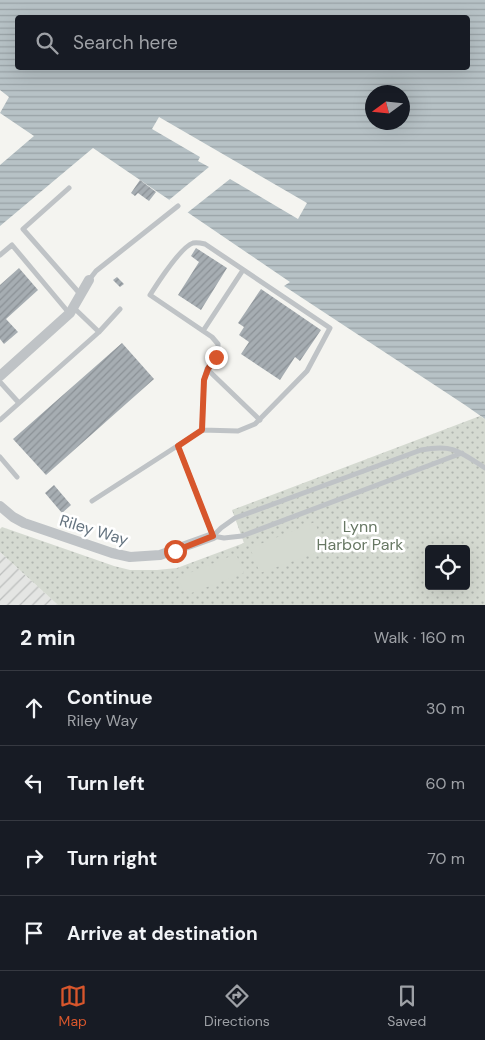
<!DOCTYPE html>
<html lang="en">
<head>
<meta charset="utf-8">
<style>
  body { margin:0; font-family:"DM Sans",sans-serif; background:#242831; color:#f1f3f6 }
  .controls { position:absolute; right:15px; bottom:15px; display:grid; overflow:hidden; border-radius:5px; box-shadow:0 5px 20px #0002 }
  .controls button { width:45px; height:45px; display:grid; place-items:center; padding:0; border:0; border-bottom:1px solid #363941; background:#171b24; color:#f1f3f6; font:25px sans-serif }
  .compass { position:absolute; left:365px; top:85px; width:45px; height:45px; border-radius:50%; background:#171b24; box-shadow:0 5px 20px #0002; rotate:255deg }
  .stop { position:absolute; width:15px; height:15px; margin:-11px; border:4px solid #d7562c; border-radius:50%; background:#fff }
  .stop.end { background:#d7562c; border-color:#fff; box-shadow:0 1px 5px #0008 }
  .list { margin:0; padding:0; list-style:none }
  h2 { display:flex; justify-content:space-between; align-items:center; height:65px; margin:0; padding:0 20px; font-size:21px }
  h2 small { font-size:16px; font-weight:400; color:#9ea1a6 }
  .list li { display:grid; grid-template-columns:32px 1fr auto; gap:15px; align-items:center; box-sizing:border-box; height:75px; padding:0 20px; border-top:1px solid #363941 }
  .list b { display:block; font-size:19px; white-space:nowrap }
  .list p { margin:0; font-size:16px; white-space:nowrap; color:#9ea1a6 }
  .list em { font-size:16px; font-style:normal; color:#9ea1a6 }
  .icon { flex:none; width:28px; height:28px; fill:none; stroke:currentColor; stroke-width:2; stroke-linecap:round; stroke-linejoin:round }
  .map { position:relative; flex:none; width:485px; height:605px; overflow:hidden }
  .search { position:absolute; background:#171b24; box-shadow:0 5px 20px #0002; left:15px; right:15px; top:15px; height:55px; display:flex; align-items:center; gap:12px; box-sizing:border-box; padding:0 18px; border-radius:5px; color:#9ea1a6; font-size:19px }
  .sheet { height:365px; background:#171b24 }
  nav { display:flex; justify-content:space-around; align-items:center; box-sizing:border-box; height:70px; border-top:1px solid #363941; background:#171b24; font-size:14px; color:#9ea1a6 }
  nav a { display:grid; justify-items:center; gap:2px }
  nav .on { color:#d7562c }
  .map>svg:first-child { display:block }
</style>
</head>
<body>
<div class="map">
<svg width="485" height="605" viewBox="0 0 485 605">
  <defs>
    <pattern id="industrial-furrows" width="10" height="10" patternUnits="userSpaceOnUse" patternTransform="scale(1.25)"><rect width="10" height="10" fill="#e4e5e3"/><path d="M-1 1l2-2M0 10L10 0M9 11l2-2" fill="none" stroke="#bcbebd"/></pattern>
    <pattern id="park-dots" width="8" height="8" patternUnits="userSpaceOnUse" patternTransform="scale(1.25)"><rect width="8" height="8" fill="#d5dad1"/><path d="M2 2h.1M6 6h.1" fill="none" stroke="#b0b5af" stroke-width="1.8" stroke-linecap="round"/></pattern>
    <pattern id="water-rules" width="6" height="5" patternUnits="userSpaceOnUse" patternTransform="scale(1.25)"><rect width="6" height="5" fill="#b7c2c6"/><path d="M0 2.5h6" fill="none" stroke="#98a2a6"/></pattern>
    <pattern id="building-hatch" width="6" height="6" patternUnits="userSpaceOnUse" patternTransform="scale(1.25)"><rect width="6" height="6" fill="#a6adb2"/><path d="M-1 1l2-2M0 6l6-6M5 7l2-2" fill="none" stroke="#8b9196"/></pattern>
  </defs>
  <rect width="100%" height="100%" fill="#f4f4f0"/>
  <!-- industrial -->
  <path fill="url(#industrial-furrows)" d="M0 552 58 605H0Z"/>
  <!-- park -->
  <path fill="url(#park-dots)" fill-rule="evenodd" d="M480 416 485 419V605H58L0 552V529L2 527 114 566 130 570H157L177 568 244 543 232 510ZM429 549H466V586H429Z"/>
  <!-- pitch -->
  <path fill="#d5dad1" d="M315 522 324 550 260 573 250 548Z
    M236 554 244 573 186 595 177 578Z"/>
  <!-- water -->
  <path fill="url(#water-rules)" fill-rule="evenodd" d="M0 0H485V419L465 405 284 286 290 282 93 148 0 226V165L34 136 0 113 9 97 0 90ZM18 18H468V68H18ZM372 92H402V122H372Z"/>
  <!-- pier -->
  <path fill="#f4f4f0" d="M159 117 307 203 298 219 230 179 187 213 169 200 209 167 198 161 200 157 152 129Z"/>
  <!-- building -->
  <path fill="url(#building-hatch)" d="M140 180 156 192 149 201 138 193 135 196 131 193Z
    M196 248 227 268 201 310 178 295 199 262 191 256Z
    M19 268 38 290 6 319 18 332 4 344 0 339V285Z
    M117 277 124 284 120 287 113 280Z
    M261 289 321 330 300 361 295 357 280 380 241 354 249 342 239 335 244 327 238 323Z
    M122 343 154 379 46 475 13 439Z
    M54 485 71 505 62 513 45 493Z"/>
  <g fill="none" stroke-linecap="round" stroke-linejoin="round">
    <!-- lane -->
    <path stroke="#bfc3c6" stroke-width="5" d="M69 188 23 229 81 295
      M0 255 12 245 69 313
      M89 280 96 271 178 206
      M203 331 243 270
      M99 332 120 309
      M207 369 260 420
      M0 382 19 403
      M0 420 99 332 74 308
      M178 446 213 536
      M0 457 17 477
      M92 501 202 430 238 431 255 424 307 371 330 328 205 244C201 243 197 242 193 243 181 247 157 284 150 295L212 337 218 344V353L207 369 204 380 202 430
      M213 536 221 528 235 518 421 450C453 444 459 451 485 468
      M213 536 224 538 242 536 462 453"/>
    <!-- street -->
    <path stroke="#bfc3c6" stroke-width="10" d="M0 376 70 313 89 280
      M0 506 13 517 24 523 112 553 130 557 160 555 213 536"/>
  </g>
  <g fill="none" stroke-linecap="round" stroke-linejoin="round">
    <!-- route -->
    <path stroke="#d7562c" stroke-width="6" d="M175 551 213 536 178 446 202 430 204 380 208 369 216 357"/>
  </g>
  <g text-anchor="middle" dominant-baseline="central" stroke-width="5" stroke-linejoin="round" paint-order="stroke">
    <!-- park labels -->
    <g font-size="16" fill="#677763" stroke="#fff">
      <text x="360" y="526">Lynn<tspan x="360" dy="18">Harbor Park</tspan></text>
    </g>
    <!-- street labels -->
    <g font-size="16" fill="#64737f" stroke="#fff">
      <text transform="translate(94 530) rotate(17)">Riley Way</text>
    </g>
  </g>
</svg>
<div class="controls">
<button><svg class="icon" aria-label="locate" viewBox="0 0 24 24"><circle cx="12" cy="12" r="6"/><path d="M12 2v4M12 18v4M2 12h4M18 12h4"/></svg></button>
</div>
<svg class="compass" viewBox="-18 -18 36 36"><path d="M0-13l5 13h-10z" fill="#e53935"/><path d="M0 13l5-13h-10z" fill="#9ea1a6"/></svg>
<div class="stop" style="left:175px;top:551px"></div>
<div class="stop end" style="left:216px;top:357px"></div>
<div class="search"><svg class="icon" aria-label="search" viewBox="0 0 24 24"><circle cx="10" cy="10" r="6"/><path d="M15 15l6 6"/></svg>Search here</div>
</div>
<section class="sheet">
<h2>2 min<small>Walk · 160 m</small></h2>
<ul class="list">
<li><svg class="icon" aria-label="ahead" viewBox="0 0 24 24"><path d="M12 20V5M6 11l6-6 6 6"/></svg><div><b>Continue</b><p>Riley Way</p></div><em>30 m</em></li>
<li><svg class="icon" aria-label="left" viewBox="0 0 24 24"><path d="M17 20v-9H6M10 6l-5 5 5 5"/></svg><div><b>Turn left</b></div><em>60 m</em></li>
<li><svg class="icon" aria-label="right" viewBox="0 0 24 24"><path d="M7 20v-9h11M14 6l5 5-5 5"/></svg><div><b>Turn right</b></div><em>70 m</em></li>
<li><svg class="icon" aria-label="arrive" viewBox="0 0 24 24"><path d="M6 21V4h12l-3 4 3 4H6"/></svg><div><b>Arrive at destination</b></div></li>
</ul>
</section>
<nav>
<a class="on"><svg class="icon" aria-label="map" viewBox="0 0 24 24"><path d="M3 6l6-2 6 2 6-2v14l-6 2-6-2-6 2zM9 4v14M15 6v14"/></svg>Map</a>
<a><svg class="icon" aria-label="directions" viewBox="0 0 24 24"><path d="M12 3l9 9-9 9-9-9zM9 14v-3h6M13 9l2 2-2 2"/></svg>Directions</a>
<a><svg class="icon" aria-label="saved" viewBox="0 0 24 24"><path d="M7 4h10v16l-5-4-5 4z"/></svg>Saved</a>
</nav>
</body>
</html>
